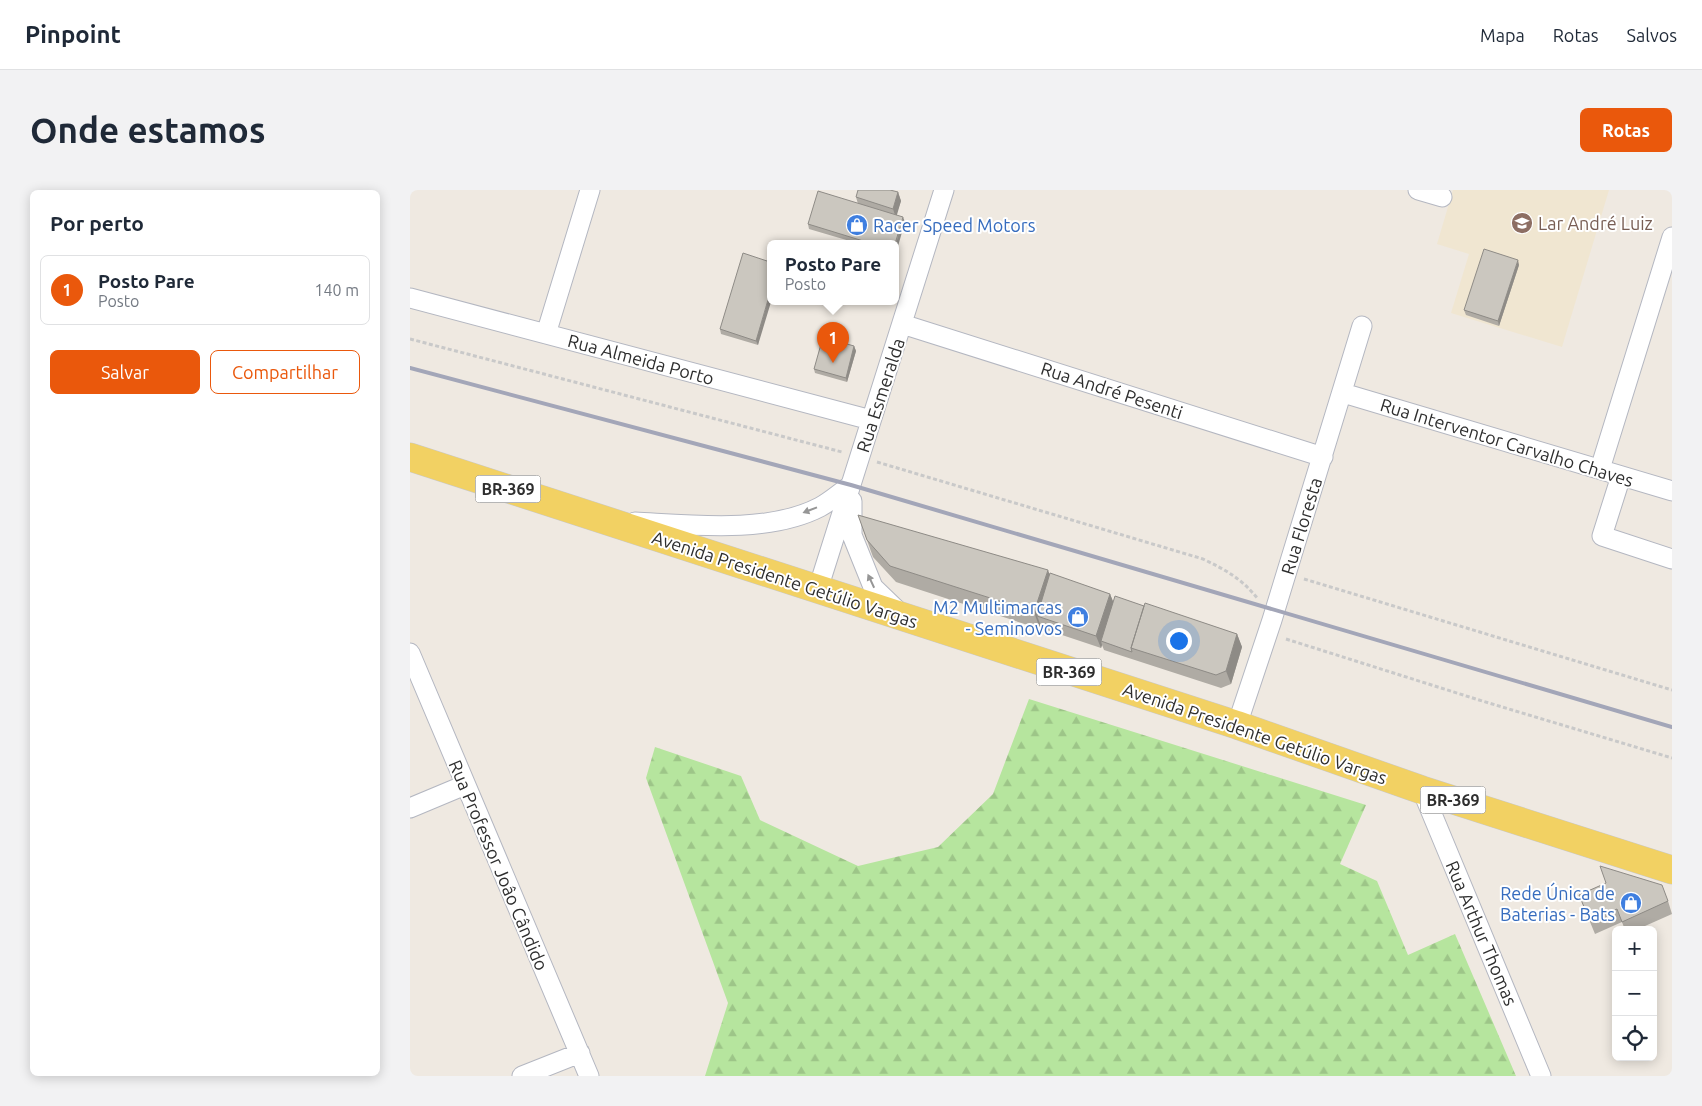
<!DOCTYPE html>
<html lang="pt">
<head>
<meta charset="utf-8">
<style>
  body { margin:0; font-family:Ubuntu,sans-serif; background:#f2f2f3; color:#1f2937 }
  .controls { position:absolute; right:15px; bottom:15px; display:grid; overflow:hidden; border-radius:8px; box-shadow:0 2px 12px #0003 }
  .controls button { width:45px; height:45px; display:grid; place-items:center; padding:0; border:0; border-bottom:1px solid #e0e1e3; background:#fff; color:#1f2937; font:25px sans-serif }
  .you { position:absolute; left:768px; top:450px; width:18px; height:18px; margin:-12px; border:4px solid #fff; border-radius:50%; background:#1a73e8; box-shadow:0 0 0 8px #1a73e833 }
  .badge { display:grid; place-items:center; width:32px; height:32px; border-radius:50%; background:#ea580c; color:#fff; font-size:16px; font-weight:700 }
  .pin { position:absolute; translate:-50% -41px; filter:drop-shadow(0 1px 2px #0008) }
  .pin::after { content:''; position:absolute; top:26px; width:18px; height:15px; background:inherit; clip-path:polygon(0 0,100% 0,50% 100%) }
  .popup { position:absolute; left:357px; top:50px; width:132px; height:65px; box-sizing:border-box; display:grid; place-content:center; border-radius:8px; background:#fff; filter:drop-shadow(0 1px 4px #0005); font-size:16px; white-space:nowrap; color:#747a83 }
  .popup b { font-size:19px; color:#1f2937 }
  .popup::after { content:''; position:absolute; left:50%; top:100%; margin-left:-10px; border:10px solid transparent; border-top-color:#fff }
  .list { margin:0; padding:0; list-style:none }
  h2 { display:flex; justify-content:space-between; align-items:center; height:65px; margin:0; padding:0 20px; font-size:21px }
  h2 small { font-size:16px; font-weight:400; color:#747a83 }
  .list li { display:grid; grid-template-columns:32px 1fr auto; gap:15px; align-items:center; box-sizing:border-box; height:70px; margin:0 10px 10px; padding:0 10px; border:1px solid #e0e1e3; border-radius:8px }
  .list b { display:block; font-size:19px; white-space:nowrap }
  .list p { margin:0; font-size:16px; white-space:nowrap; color:#747a83 }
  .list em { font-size:16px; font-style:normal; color:#747a83 }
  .actions { display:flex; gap:10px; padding:15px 20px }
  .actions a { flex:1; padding:11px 0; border:1px solid #ea580c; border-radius:8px; text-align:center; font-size:18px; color:#ea580c }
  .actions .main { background:#ea580c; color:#fff }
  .icon { flex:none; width:28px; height:28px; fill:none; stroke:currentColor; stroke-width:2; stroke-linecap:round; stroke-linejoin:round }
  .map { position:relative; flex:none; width:1262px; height:886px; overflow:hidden; border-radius:8px }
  header { display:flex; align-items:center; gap:30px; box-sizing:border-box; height:70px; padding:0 25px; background:#fff; border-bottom:1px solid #e0e1e3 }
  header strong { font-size:24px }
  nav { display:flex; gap:28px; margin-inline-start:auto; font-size:18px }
  .intro { display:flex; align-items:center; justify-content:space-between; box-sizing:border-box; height:120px; padding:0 30px }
  h1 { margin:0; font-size:35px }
  .button { padding:12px 22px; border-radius:8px; background:#ea580c; color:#fff; font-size:18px; font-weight:700 }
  main { display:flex; gap:30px; padding:0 30px }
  aside { flex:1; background:#fff; border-radius:8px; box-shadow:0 2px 12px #0003 }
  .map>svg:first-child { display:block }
</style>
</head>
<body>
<header>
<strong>Pinpoint</strong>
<nav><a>Mapa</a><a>Rotas</a><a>Salvos</a></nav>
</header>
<div class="intro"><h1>Onde estamos</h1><a class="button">Rotas</a></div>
<main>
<aside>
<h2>Por perto<small></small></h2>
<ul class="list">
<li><span class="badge">1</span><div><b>Posto Pare</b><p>Posto</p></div><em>140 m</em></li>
</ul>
<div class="actions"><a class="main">Salvar</a><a>Compartilhar</a></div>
</aside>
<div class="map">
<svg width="1262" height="886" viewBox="0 0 1262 886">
  <defs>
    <pattern id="forest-firs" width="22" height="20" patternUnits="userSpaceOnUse" patternTransform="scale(1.25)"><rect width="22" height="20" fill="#b6e59e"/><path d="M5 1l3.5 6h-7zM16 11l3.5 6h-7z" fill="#9dc588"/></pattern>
  </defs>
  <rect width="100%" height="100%" fill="#efe9e1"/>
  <!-- education -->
  <path fill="#f0e6d1" d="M1043 0H1199L1152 157 1041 123 1059 64 1027 54Z"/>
  <!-- forest -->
  <path fill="url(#forest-firs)" d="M619 509 956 615 930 674 967 691 998 765 1045 744 1106 886H295L318 813 236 588 245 557 331 586 350 630 448 676 528 657 583 604Z"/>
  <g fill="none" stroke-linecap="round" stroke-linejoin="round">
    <!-- minor casing -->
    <g stroke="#b4b7c1" stroke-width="21">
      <path id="minor" d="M1008 0 1032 7
        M0 108 461 230
        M492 134 913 267
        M136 144 180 0
        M933 203 1262 301
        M1190 279 1262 47
        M1211 286 1192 346 1262 369
        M442 311V345L463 397 490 423
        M225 332C281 335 358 344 410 317 421 311 431 302 441 295
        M408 399 534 0
        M0 463 179 886
        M827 535 862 430 952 136
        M1012 600 1131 886
        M0 618 55 595
        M112 886 170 863"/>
    </g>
    <!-- primary casing -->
    <g stroke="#c9c9c9" stroke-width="29">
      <path id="primary" d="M0 267 827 535 1012 600 1262 680"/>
    </g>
    <!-- path -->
    <path stroke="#c9c9c9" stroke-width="3" stroke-dasharray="4 2.5" stroke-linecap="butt" d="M0 149 432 262
      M467 272 793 369C816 380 832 389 848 409
      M894 389 1262 500
      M876 449 1069 510 1262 568"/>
    <!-- minor -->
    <use href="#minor" stroke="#fff" stroke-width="19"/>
    <!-- primary -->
    <use href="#primary" stroke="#f2d163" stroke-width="28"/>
    <!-- rail -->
    <path stroke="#a3a6b8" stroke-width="4" d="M0 178 441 295 1262 537"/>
  </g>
  <!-- wall -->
  <path fill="#afaba4" d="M488 2 491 11 486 25 495 32 486 54H450L399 39 398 34 448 14 446 7Z
    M360 72 348 155 311 144 310 139Z
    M1109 75 1089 136 1056 125 1054 120Z
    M444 156 446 161 437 192 405 183 404 179Z
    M448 325 700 404 703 412 734 416 827 444 832 457 821 494 811 498 694 460 692 455 691 458 631 438V436L630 439 486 392 463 367Z
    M1196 693 1258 711 1262 724 1226 740H1215L1212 732 1185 744 1169 705Z"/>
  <!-- shaded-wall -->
  <path fill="#8e8b86" d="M488 2 491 11 486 28 483 19Z
    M493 27 495 32 486 63V54Z
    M1108 70 1109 75 1089 136 1088 131Z
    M360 103 361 112 348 155 346 151Z
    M444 156 446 161 437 192 436 188Z
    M638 380 644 396 627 426 631 436 630 439 624 422Z
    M700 404 705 416 691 451 692 455 691 458 686 446Z
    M827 444 832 457 821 494 816 481Z"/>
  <!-- building -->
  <path fill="#cbc7bf" stroke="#8e8b86" d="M448 0H480L488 2 483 19 446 7Z
    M408 1 493 27 485 54H463L398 34Z
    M1074 59 1108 70 1088 131 1054 120Z
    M333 63 360 72V103L346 151 310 139Z
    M413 147 444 156 436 188 404 179Z
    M448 325 638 380 624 422 480 376 457 350Z
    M640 383 700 404 686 446 627 426Z
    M705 406 734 416 721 458 722 462 691 451Z
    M735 413 827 444 816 481 806 485 721 458Z
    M1190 676 1252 695 1258 711 1212 732 1207 719 1180 731 1169 705 1196 693Z"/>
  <!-- one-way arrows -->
  <defs><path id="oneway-solid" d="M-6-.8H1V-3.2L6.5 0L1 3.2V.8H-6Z" transform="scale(1.25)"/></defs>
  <g fill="#969696">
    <use href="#oneway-solid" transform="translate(400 320) rotate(159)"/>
    <use href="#oneway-solid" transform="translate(461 391) rotate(-115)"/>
  </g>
  <!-- icons -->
  <defs>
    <g id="school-disc" transform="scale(1.125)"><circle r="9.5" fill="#8d6e63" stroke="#fff"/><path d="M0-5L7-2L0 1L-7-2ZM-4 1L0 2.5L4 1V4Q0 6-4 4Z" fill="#fff"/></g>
    <g id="shop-disc" transform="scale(1.125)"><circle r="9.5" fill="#3f7fe0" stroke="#fff"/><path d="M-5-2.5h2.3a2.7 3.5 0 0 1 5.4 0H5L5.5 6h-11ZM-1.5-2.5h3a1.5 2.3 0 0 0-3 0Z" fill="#fff"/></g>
  </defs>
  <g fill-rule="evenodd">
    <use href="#school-disc" x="1112" y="33"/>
    <use href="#shop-disc" x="447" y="35"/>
    <use href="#shop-disc" x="668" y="427"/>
    <use href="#shop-disc" x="1221" y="713"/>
  </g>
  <g text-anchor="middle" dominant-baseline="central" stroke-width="4" stroke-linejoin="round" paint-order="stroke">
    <!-- shield labels -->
    <g fill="#fff" stroke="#6d6d6d" stroke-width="1">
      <rect x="65.5" y="285.5" width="65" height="27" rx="4"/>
      <rect x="626.5" y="468.5" width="65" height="27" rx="4"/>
      <rect x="1010.5" y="596.5" width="65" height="27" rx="4"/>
    </g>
    <g font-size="16" font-weight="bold" fill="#2e2e2e">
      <text x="98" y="299">BR-369</text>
      <text x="659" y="482">BR-369</text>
      <text x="1043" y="610">BR-369</text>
    </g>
    <!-- education labels -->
    <g font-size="18" fill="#785e54" stroke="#fff" text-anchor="start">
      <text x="1128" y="33">Lar André Luiz</text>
    </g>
    <!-- shop labels -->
    <g font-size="18" fill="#366cbe" stroke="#fff" text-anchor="end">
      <text x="463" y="35" text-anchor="start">Racer Speed Motors</text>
      <text x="652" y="417">M2 Multimarcas<tspan x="652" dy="21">- Seminovos</tspan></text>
      <text x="1205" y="703">Rede Única de<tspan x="1205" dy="21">Baterias - Bats</tspan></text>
    </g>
    <!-- street labels -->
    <g font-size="18" fill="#2e2e2e" stroke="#fff">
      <text transform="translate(231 169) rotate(15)">Rua Almeida Porto</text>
      <text transform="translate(702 200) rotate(18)">Rua André Pesenti</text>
      <text transform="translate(470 205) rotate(-72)">Rua Esmeralda</text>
      <text transform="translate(1097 252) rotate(17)">Rua Interventor Carvalho Chaves</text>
      <text transform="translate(891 336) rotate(-73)">Rua Floresta</text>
      <text transform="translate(375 389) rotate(18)">Avenida Presidente Getúlio Vargas</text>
      <text transform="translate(845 543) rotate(19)">Avenida Presidente Getúlio Vargas</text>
      <text transform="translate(89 675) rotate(67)">Rua Professor Joâo Cândido</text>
      <text transform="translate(1072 743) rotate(67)">Rua Arthur Thomas</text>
    </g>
  </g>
</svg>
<div class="controls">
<button>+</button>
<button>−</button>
<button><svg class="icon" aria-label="locate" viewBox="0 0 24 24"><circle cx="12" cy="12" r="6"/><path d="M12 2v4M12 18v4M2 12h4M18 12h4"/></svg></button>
</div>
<div class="you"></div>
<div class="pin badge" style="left:423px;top:173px">1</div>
<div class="popup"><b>Posto Pare</b>Posto</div>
</div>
</main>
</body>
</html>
